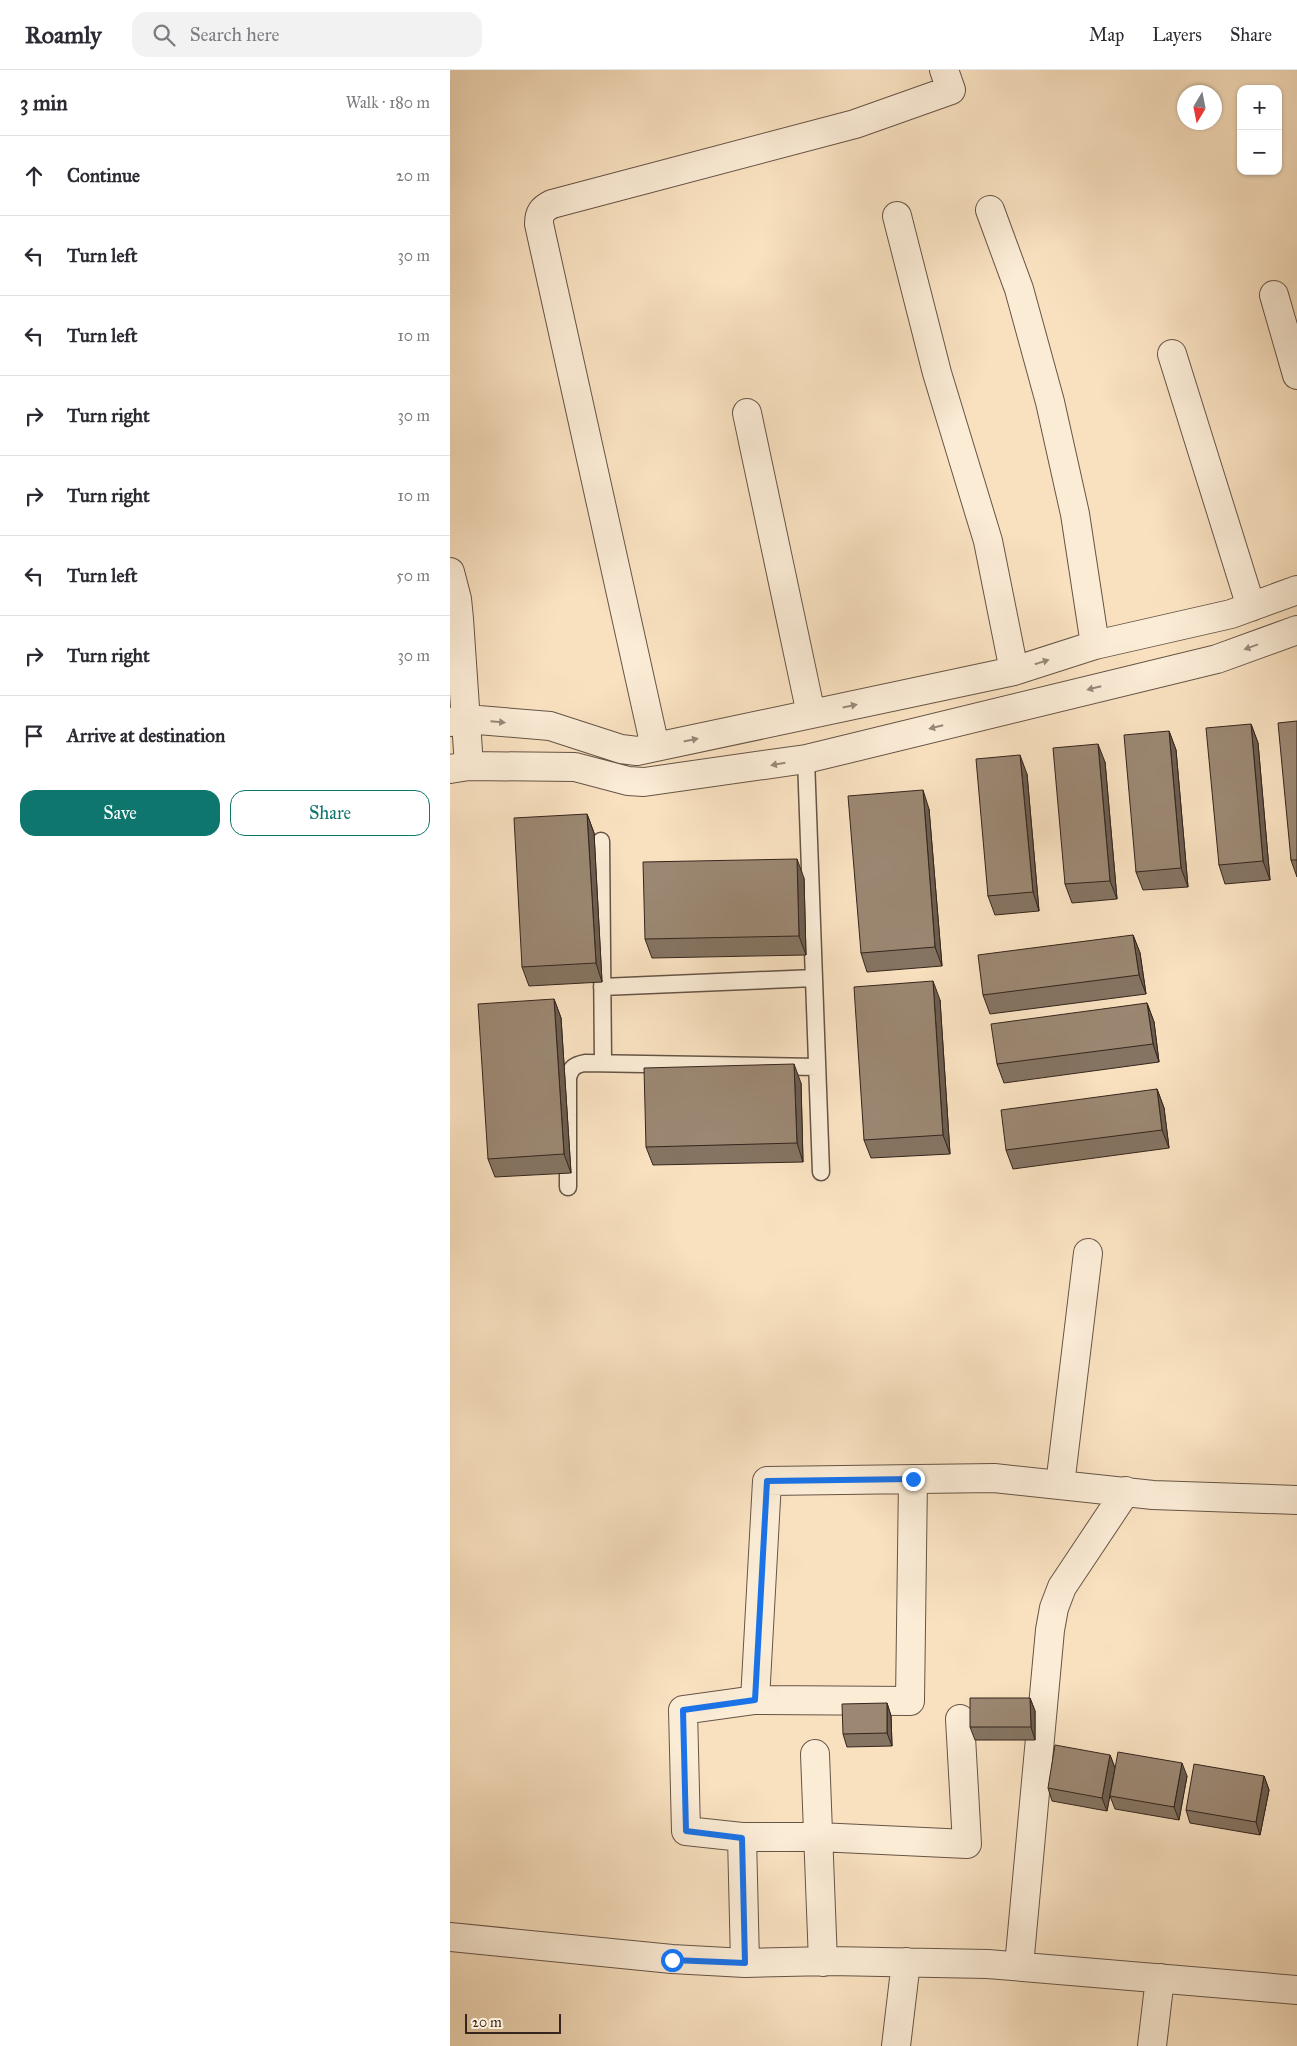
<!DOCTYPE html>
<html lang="en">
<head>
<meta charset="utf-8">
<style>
  body { margin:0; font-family:"IM FELL Great Primer",serif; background:#f2f2f3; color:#2b2b33 }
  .controls { position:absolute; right:15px; top:15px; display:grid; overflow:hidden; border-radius:10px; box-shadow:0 1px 4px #0004 }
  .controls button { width:45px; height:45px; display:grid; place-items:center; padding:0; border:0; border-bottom:1px solid #e1e1e2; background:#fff; color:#2b2b33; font:25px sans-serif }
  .compass { position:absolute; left:727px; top:15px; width:45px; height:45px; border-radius:50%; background:#fff; box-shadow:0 1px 4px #0004; rotate:190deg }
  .scale { position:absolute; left:15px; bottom:12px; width:96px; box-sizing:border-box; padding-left:5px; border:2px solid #35251d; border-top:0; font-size:14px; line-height:18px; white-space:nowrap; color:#35251d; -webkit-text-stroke:4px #fbecd6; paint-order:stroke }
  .stop { position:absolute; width:15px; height:15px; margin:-11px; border:4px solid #1a73e8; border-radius:50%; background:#fff }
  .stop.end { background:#1a73e8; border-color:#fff; box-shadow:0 1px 5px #0008 }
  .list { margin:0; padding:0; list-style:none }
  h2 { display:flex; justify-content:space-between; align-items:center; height:65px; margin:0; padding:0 20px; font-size:21px }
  h2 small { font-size:16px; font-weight:400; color:#7c7c81 }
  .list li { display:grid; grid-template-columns:32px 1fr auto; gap:15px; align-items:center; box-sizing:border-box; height:80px; padding:0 20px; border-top:1px solid #e1e1e2 }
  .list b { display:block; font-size:19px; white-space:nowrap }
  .list em { font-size:16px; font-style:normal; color:#7c7c81 }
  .actions { display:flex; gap:10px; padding:15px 20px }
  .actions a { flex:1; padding:11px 0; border:1px solid #0f766e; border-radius:15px; text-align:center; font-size:18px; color:#0f766e }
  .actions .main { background:#0f766e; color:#fff }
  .icon { flex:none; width:28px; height:28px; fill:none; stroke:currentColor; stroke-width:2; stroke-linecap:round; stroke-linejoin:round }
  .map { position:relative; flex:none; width:847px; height:1976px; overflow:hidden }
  header { display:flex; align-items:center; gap:30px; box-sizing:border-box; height:70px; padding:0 25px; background:#fff; border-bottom:1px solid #e1e1e2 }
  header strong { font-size:24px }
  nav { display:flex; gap:28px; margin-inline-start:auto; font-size:18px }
  .search { width:350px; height:45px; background:#f2f2f3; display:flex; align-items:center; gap:12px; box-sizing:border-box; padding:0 18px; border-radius:15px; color:#7c7c81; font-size:19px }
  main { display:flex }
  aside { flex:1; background:#fff }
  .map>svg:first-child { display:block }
</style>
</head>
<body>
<header>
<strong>Roamly</strong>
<div class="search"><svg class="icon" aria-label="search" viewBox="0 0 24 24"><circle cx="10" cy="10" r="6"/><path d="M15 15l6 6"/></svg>Search here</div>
<nav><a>Map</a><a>Layers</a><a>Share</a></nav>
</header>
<main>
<aside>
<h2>3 min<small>Walk · 180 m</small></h2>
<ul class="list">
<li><svg class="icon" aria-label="ahead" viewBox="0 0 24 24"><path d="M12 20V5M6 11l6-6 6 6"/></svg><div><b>Continue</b></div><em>20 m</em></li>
<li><svg class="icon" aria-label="left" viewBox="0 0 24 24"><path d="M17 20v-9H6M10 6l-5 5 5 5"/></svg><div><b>Turn left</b></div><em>30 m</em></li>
<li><svg class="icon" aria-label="left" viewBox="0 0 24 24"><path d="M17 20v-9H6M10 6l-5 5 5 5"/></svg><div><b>Turn left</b></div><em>10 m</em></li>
<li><svg class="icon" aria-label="right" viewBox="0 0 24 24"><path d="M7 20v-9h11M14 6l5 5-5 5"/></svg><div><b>Turn right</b></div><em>30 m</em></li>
<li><svg class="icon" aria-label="right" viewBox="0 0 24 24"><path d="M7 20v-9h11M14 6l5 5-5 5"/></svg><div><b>Turn right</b></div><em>10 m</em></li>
<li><svg class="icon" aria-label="left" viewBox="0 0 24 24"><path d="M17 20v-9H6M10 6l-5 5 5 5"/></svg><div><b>Turn left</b></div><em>50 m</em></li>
<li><svg class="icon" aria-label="right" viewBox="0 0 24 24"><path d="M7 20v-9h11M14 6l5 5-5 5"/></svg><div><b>Turn right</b></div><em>30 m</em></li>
<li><svg class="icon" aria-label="arrive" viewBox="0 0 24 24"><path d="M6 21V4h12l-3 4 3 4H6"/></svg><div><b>Arrive at destination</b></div></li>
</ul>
<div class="actions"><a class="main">Save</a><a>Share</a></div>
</aside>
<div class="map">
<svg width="847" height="1976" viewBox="0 0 847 1976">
  <rect width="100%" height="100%" fill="#f9e1c0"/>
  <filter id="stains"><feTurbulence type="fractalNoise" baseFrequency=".004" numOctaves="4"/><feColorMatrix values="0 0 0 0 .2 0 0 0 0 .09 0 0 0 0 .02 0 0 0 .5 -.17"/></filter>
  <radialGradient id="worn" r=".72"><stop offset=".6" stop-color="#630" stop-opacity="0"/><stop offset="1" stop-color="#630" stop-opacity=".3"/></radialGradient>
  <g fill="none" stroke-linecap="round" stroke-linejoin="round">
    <!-- lane casing -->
    <g stroke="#665446" stroke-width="19">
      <path id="lane" d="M356 689 371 1102
        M151 771 153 993
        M152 917 364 908
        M118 1117V1008C121 997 125 995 135 993L367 997"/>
    </g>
    <!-- street casing -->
    <g stroke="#665446" stroke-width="30">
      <path id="street" d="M540 140 569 219 600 332 625 444 645 575
        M447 146 487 303 538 471 564 601
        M824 225 847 305
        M722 284 801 537
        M297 343 361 644
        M0 502 7 529 9 549 19 696
        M0 652 16 649 100 656 171 679 187 681 564 601 645 575 781 544 847 520
        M205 677 89 154C89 143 92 139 102 134L405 54 501 20 494 0
        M0 699 19 696 125 697 178 711 194 712 356 689 767 589 847 560
        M610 1415 638 1183
        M305 1630 460 1631 463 1409
        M510 1649 517 1774 368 1767H292L236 1761 233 1640 305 1630 317 1411 544 1408 703 1425 847 1430
        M365 1684 373 1892
        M292 1767 295 1893
        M0 1867 222 1889 295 1893 380 1891 538 1894 847 1920
        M569 1896 600 1560 604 1538 612 1517 676 1421
        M446 1976 456 1892
        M702 1976 710 1908"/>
    </g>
    <!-- lane -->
    <use href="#lane" stroke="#fbecd6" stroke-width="16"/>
    <!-- street -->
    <use href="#street" stroke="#fbecd6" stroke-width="28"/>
  </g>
  <!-- wall -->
  <path fill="#857462" stroke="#35251d" d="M847 651V807L841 790Z
    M801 654 808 673 820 810 775 814 769 795Z
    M719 661 726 680 738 817 693 820 686 802Z
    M655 692 667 829 622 833 615 814Z
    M577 704 589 841 545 845 538 826Z
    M479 739 492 896 417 902 411 883Z
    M137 744 144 763 152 912 79 916 72 897Z
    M354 808 356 885 202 888 195 869Z
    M683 865 690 883 696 924 540 944 533 925Z
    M104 929 111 948 121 1103 45 1107 38 1089Z
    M490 930 500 1084 421 1088 414 1070Z
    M697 933 704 952 709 992 554 1013 547 994Z
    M351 1013 353 1092 203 1095 196 1077Z
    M707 1019 714 1038 719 1078 563 1099 556 1080Z
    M580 1628 585 1641V1670H525L520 1657Z
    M437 1633 441 1646 442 1676 397 1677 393 1664Z
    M660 1685 665 1698 657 1741 602 1731 598 1718Z
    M737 1706 729 1750 665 1739 660 1726Z
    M814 1706 819 1720 810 1765 740 1753 736 1740Z"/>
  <!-- shaded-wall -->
  <path fill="#6c5e50" stroke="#35251d" d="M801 654 808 673 820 810 813 791Z
    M719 661 726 680 738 817 731 798Z
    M648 674 655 692 667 829 660 811Z
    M570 685 577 704 589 841 583 822Z
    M473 720 479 739 492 896 485 877Z
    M137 744 144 763 152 912 146 893Z
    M347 789 354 808 356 885 349 866Z
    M683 865 690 883 696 924 689 905Z
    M483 911 490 930 500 1084 493 1065Z
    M104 929 111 948 121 1103 114 1084Z
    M697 933 704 952 709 992 703 974Z
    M344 994 351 1013 353 1092 347 1073Z
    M707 1019 714 1038 719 1078 712 1060Z
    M580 1628 585 1641V1670L581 1657Z
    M437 1633 441 1646 442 1676 437 1663Z
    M660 1685 665 1698 657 1741 652 1728Z
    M732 1693 737 1706 729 1750 724 1737Z
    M814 1706 819 1720 810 1765 806 1752Z"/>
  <!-- building -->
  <path fill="#9b8772" stroke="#35251d" d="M847 651V790H841L828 653Z
    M801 654 813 791 769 795 756 658Z
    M719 661 731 798 686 802 674 665Z
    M648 674 660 811 615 814 603 678Z
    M570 685 583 822 538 826 526 689Z
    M473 720 485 877 411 883 398 726Z
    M137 744 146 893 72 897 64 748Z
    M347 789 349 866 195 869 193 792Z
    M683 865 689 905 533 925 528 885Z
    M483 911 493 1065 414 1070 404 917Z
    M104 929 114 1084 38 1089 28 934Z
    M697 933 703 974 547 994 541 954Z
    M344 994 347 1073 196 1077 194 998Z
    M707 1019 712 1060 556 1080 551 1040Z
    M520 1628H580L581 1657H520Z
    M437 1633V1663L393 1664 392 1634Z
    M605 1675 660 1685 652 1728 598 1718Z
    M668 1682 732 1693 724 1737 660 1726Z
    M744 1694 814 1706 806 1752 736 1740Z"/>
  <!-- one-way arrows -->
  <defs><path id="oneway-solid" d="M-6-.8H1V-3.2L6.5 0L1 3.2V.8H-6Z" transform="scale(1.25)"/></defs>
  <g fill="#98887a">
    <use href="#oneway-solid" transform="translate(801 577) rotate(160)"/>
    <use href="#oneway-solid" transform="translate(592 592) rotate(-17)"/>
    <use href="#oneway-solid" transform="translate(644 618) rotate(166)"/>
    <use href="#oneway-solid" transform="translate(400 636) rotate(-12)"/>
    <use href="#oneway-solid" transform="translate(48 652) rotate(5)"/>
    <use href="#oneway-solid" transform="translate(486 657) rotate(166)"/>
    <use href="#oneway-solid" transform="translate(241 670) rotate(-12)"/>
    <use href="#oneway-solid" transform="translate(328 694) rotate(170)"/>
  </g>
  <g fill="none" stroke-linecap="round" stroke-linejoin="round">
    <!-- route -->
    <path stroke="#1a73e8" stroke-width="6" d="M222 1890 295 1893 292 1768 236 1761 233 1640 305 1630 317 1411 463 1409"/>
  </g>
  <rect width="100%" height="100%" filter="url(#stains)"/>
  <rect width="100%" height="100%" fill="url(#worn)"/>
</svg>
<div class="controls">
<button>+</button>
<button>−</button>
</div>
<svg class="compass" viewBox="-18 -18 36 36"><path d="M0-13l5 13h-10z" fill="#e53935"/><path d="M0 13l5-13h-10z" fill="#7c7c81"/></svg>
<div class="scale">20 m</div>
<div class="stop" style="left:222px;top:1890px"></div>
<div class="stop end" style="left:463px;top:1409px"></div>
</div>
</main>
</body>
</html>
